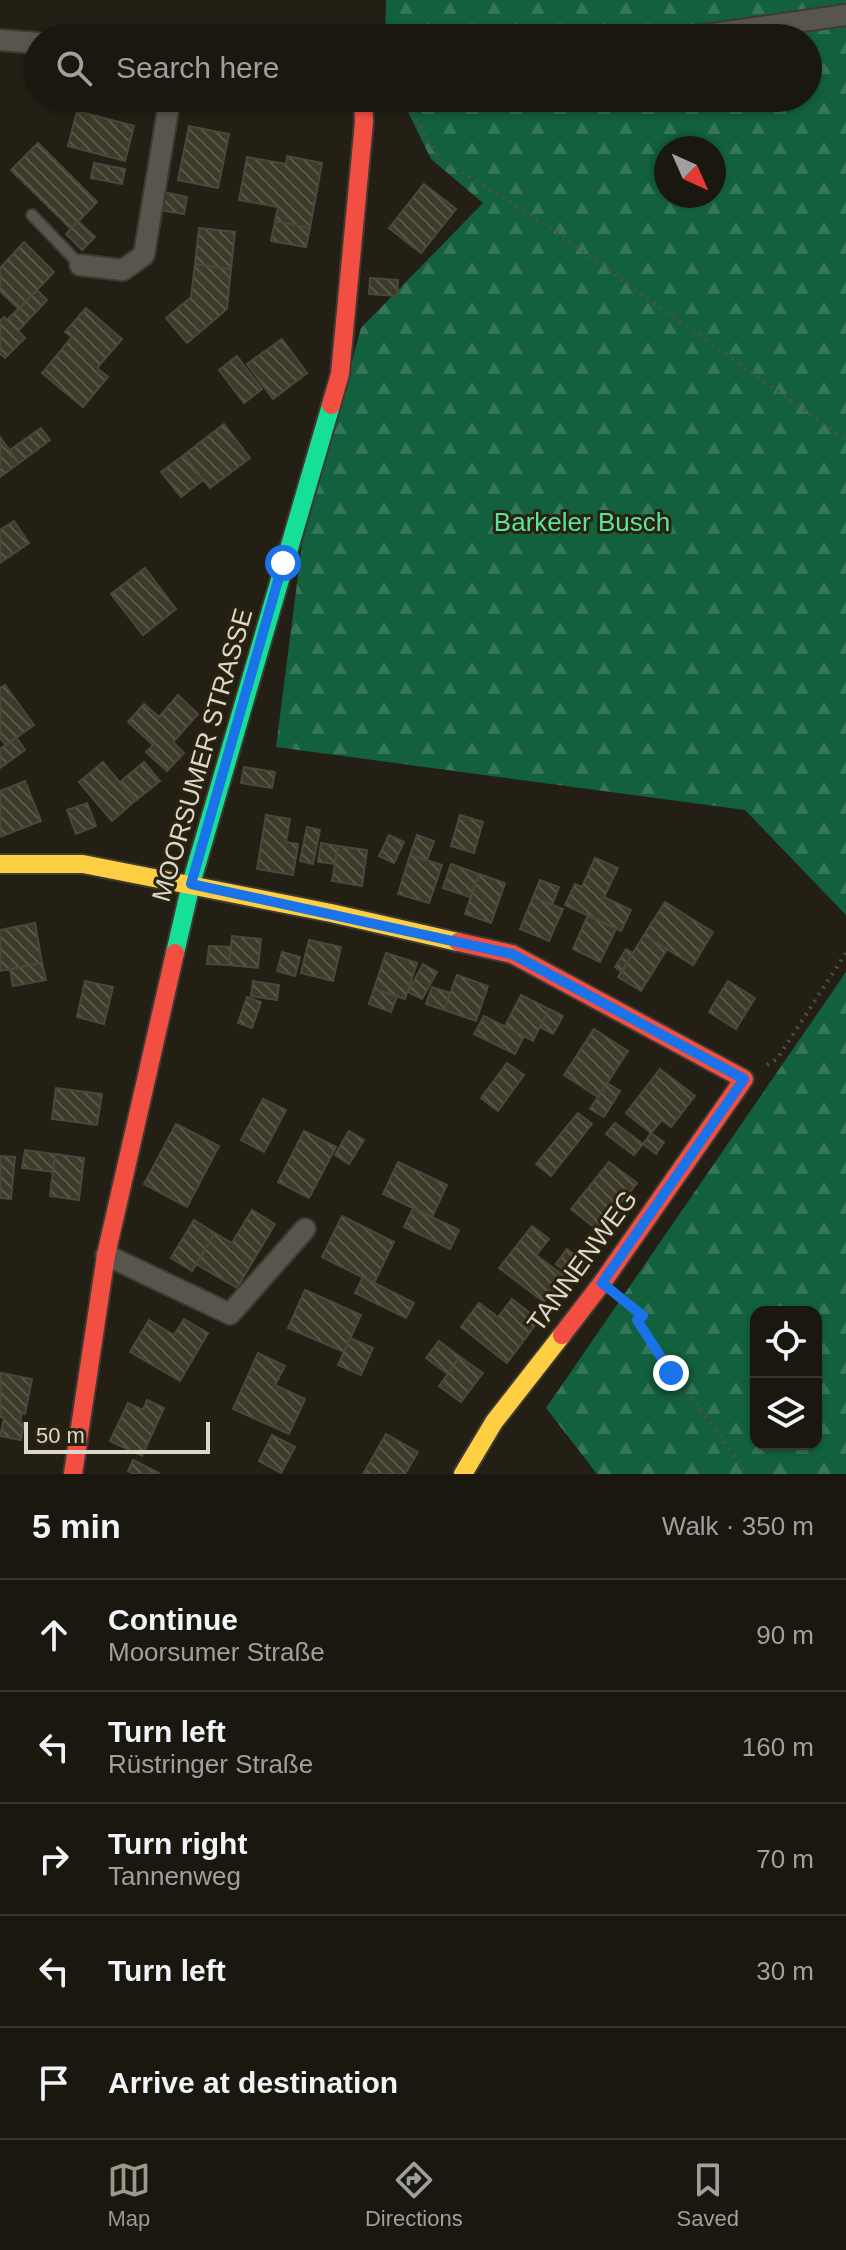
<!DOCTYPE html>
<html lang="en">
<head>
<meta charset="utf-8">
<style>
  body { margin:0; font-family:Helvetica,sans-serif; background:#232018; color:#f1f3f6 }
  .controls { position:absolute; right:24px; bottom:24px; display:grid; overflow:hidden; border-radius:16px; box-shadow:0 2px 6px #0004 }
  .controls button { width:72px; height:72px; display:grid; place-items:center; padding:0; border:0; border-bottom:2px solid #38362f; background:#1a170f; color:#f1f3f6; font:40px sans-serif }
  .compass { position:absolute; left:654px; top:136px; width:72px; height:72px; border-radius:50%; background:#1a170f; box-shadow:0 2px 6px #0004; rotate:135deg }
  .scale { position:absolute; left:24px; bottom:20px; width:186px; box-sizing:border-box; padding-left:8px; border:4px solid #dcd7cb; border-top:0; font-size:22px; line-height:28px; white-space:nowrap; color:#dcd7cb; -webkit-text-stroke:6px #29220e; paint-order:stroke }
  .stop { position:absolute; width:24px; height:24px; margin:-18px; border:6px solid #1a73e8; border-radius:50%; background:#fff }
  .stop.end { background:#1a73e8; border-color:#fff; box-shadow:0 2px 8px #0008 }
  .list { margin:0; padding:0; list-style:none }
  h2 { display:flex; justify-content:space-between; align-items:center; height:104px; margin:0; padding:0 32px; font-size:34px }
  h2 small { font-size:26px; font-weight:400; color:#9f9f9e }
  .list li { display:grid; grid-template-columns:52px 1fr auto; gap:24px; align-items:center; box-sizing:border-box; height:112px; padding:0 32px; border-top:2px solid #38362f }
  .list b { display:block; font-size:30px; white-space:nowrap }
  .list p { margin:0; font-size:26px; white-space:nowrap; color:#9f9f9e }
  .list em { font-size:26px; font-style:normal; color:#9f9f9e }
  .icon { flex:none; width:44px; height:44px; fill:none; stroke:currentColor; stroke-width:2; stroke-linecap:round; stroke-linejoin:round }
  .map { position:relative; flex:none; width:846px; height:1474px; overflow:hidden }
  .search { position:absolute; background:#1a170f; box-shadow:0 2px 6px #0004; left:24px; right:24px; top:24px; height:88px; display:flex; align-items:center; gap:20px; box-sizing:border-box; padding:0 28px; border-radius:44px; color:#9f9f9e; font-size:30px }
  .sheet { height:664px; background:#1a170f }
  nav { display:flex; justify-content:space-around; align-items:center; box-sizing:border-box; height:112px; border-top:2px solid #38362f; background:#1a170f; font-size:22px; color:#9f9f9e }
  nav a { display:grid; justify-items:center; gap:4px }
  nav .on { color:#9b978b }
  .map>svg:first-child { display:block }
</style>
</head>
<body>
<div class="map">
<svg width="846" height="1474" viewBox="0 0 846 1474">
  <defs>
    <pattern id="forest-firs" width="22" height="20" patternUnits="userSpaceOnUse" patternTransform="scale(2)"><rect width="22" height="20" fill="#13603e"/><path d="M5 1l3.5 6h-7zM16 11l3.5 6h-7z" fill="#357659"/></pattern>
    <pattern id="building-back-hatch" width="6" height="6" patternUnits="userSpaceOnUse" patternTransform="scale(2)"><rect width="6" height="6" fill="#3e3a2a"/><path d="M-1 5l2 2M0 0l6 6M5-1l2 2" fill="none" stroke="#595648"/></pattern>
  </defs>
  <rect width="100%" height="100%" fill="#231f14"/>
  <!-- forest -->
  <path fill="url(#forest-firs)" fill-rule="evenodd" d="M386 0H846V915L745 810 276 747 302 544 361 328 483 203 431 159 401 98H808V38H385ZM666 148H714V196H666Z
    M846 972V1474H597L546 1408ZM756 1312H816V1444H756Z"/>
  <!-- building -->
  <path fill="url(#building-back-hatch)" stroke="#4b473e" stroke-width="2" d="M77 111 134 126 125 161 68 146Z
    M189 126 229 134 218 188 178 180Z
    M38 143 97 202 71 229 11 170Z
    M287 156 322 163 310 228 275 221 278 207 239 200 247 157 286 164Z
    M94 163 125 169 122 184 91 178Z
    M424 184 456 209 421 253 389 228Z
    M163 192 187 197 184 214 159 210Z
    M78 221 95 237 82 250 66 234Z
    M275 221 310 228 306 247 271 241Z
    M199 228 235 232 231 269 195 264Z
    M24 242 54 272 19 309 0 291V268Z
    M195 264 231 269 227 309 187 343 166 318 191 297Z
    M370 278 398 280 397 296 369 294Z
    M37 290 47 300 18 331 25 338 5 358 0 354V321L4 317 7 320Z
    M86 308 122 339 97 368 108 377 83 407 42 373 72 337 65 332Z
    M282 339 307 373 273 399 247 364Z
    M237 356 262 389 244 403 219 370Z
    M224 424 250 458 210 488 184 455Z
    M41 428 50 440 19 463 10 450Z
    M0 437 19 463 0 477Z
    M184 455 203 480 181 497 161 472Z
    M14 521 29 543 0 563V530Z
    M145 568 176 609 143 635 111 594Z
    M5 685 34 725 6 745 0 738V688Z
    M178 695 198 714 173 742 184 753 167 771 146 752 153 745 128 722 144 704 159 717Z
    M16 737 25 750 0 768V749Z
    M103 762 135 801 112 821 79 782Z
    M144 762 160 781 135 801 120 782Z
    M244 767 275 772 272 788 241 783Z
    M25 781 41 821 0 837V791Z
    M87 803 96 826 76 834 67 810Z
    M266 815 290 819 286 842 298 844 293 875 257 869Z
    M460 815 483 822 474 853 451 846Z
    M307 827 320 830 313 864 300 861Z
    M389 835 404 842 394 863 379 856Z
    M417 835 434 841 427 860 410 855Z
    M321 843 338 846 335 864 318 862Z
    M338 846 367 850 362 886 332 881Z
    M410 855 442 865 429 903 398 894Z
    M595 858 618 868 604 897 631 910 621 931 565 905 575 884 582 887Z
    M451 864 479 874 470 897 443 888Z
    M479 874 505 883 491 923 465 914Z
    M540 880 559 887 552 905 533 897Z
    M533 897 563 909 549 941 520 929Z
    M665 902 713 932 693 965 644 935Z
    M588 915 616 929 600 962 573 949Z
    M35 923 42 963 0 971V930Z
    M644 935 667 949 641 991 618 977Z
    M232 936 261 939 258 968 229 965Z
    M309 940 341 947 333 981 301 973Z
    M209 946 231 947 229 965 207 964Z
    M626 949 633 953 622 972 615 967Z
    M282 952 300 957 295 976 277 971Z
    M386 953 417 963 405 999 374 989Z
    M42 963 46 980 13 986 10 969Z
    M423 964 437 972 422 999 408 992Z
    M457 975 488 986 476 1021 444 1010Z
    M85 981 113 987 104 1024 77 1017Z
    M253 981 279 985 277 1000 251 996Z
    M728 981 755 998 736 1029 709 1012Z
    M432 987 450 993 444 1010 426 1004Z
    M374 989 397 996 391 1012 369 1004Z
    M521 995 549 1009 533 1041 505 1026Z
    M247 997 261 1002 252 1028 238 1023Z
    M549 1009 563 1016 553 1034 540 1027Z
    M484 1016 524 1036 515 1054 474 1034Z
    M594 1029 628 1051 598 1097 564 1075Z
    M507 1063 524 1075 498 1111 481 1098Z
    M660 1069 695 1096 671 1127 662 1120 651 1133 626 1113Z
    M607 1083 620 1091 604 1117 590 1109Z
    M56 1088 102 1094 97 1125 52 1119Z
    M263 1099 286 1110 264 1152 241 1140Z
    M578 1113 592 1124 551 1176 536 1164Z
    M615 1123 643 1144 634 1155 606 1134Z
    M176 1124 219 1146 187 1207 144 1184Z
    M304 1131 336 1147 309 1198 278 1182Z
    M349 1131 364 1140 349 1164 335 1155Z
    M651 1133 664 1142 656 1154 643 1144Z
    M25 1150 55 1154 53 1172 22 1168Z
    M55 1154 84 1158 79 1200 50 1196Z
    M0 1156 15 1157 11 1199 0 1198Z
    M398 1162 447 1185 432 1217 383 1194Z
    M609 1162 637 1183 599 1231 571 1209Z
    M413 1208 459 1230 450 1249 404 1227Z
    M252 1210 275 1224 237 1288 196 1264 215 1233 232 1243Z
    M342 1216 394 1242 374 1283 322 1257Z
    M194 1220 215 1233 192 1271 171 1258Z
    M532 1226 549 1239 536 1255 564 1276 544 1302 499 1268Z
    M567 1249 588 1265 577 1280 556 1264Z
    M363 1277 414 1303 406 1318 355 1293Z
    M305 1290 361 1315 344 1352 288 1328Z
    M512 1299 539 1320 507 1363 461 1327 479 1303 498 1317Z
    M184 1319 208 1333 180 1381 130 1352 149 1320 174 1335Z
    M350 1338 373 1348 361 1375 338 1365Z
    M439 1341 460 1357 448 1374 426 1358Z
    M258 1353 285 1366 275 1385 305 1399 289 1434 233 1409Z
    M460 1357 483 1373 461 1402 439 1386Z
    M1 1373 32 1379 25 1414 22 1413 20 1422 24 1423 21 1440 0 1436 4 1418 0 1417Z
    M147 1400 164 1408 142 1456 110 1441 128 1403 143 1410Z
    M386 1434 418 1452 405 1474H363Z
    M272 1435 295 1447 281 1473 259 1461Z
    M133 1460 159 1473V1474H134L128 1471Z"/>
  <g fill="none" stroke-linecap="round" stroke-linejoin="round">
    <!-- lane casing -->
    <g stroke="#3e3a32" stroke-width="14">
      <path id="lane" d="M32 215 80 265"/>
    </g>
    <!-- street casing -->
    <g stroke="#3e3a32" stroke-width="24">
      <path id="street" d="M684 38 846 15
        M0 40 38 43
        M80 265 123 270 144 255 170 98
        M106 1255 230 1314 305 1229"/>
    </g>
    <!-- fast casing -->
    <g stroke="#3e3a32" stroke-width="22">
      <path id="fast" d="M175 953 191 884 331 405"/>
    </g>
    <!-- slow casing -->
    <g stroke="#3e3a32" stroke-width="22">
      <path id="slow" d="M0 864H83L331 913 458 942
        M463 1474 494 1422 562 1335"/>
    </g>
    <!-- jam casing -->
    <g stroke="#3e3a32" stroke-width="22">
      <path id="jam" d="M331 405 340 374 364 122 363 98
        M458 942 512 954 744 1079 602 1283 562 1335
        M73 1474 106 1255 175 953"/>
    </g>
    <!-- path -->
    <path stroke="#514f47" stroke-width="4" stroke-dasharray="2 6" stroke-linecap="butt" d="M394 98 408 105 439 158 537 219 846 440
      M767 1065 777 1059 846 953
      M622 1299 643 1316 637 1320C672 1373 711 1423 748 1474"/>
    <!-- lane -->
    <use href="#lane" stroke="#58554c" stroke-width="10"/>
    <!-- street -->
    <use href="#street" stroke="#58554c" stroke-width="20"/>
    <!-- fast -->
    <use href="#fast" stroke="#16e098" stroke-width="18"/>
    <!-- slow -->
    <use href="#slow" stroke="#ffcf43" stroke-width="18"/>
    <!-- jam -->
    <use href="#jam" stroke="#f24e42" stroke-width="18"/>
  </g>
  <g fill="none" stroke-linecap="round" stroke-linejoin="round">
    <!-- route -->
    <path stroke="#1a73e8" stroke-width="10" d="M283 563 191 884 512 954 744 1079 602 1283 643 1316 637 1320 671 1373"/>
  </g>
  <g text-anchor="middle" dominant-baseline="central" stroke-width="6" stroke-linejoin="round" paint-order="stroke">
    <!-- park labels -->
    <g font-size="26" fill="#59e5a0" stroke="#29220e">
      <text x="582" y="522">Barkeler Busch</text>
    </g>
    <!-- street labels -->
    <g font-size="26" fill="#dcd7cb" stroke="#29220e">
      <text transform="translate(202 755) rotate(-74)">MOORSUMER STRASSE</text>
      <text transform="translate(582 1261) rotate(-54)">TANNENWEG</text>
    </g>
  </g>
</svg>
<div class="controls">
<button><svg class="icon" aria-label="locate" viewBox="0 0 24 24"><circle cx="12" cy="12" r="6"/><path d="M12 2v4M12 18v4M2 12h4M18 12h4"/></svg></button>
<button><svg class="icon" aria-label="layers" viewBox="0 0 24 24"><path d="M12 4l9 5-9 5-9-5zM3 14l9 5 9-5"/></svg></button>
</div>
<svg class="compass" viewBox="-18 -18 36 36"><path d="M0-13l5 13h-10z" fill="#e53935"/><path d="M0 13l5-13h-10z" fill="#9f9f9e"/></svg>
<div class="scale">50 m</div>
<div class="stop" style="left:283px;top:563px"></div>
<div class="stop end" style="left:671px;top:1373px"></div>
<div class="search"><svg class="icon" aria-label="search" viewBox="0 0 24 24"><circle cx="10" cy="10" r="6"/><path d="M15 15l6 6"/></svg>Search here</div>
</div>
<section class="sheet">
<h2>5 min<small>Walk · 350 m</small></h2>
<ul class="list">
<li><svg class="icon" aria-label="ahead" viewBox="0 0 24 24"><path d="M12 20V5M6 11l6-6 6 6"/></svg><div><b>Continue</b><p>Moorsumer Straße</p></div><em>90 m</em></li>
<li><svg class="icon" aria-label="left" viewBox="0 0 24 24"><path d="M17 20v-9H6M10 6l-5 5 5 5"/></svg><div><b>Turn left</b><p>Rüstringer Straße</p></div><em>160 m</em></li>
<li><svg class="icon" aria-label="right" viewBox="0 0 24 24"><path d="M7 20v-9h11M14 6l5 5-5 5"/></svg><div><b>Turn right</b><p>Tannenweg</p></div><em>70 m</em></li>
<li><svg class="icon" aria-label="left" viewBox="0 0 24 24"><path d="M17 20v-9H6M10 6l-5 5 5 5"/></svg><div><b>Turn left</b></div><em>30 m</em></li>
<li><svg class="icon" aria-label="arrive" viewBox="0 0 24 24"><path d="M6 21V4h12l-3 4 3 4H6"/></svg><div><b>Arrive at destination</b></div></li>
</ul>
</section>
<nav>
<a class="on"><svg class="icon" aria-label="map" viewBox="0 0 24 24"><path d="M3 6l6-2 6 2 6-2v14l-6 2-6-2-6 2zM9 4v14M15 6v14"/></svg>Map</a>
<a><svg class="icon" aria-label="directions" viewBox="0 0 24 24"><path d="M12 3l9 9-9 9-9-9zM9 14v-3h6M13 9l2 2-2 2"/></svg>Directions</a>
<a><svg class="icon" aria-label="saved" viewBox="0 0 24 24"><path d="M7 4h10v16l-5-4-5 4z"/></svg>Saved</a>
</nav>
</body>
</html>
